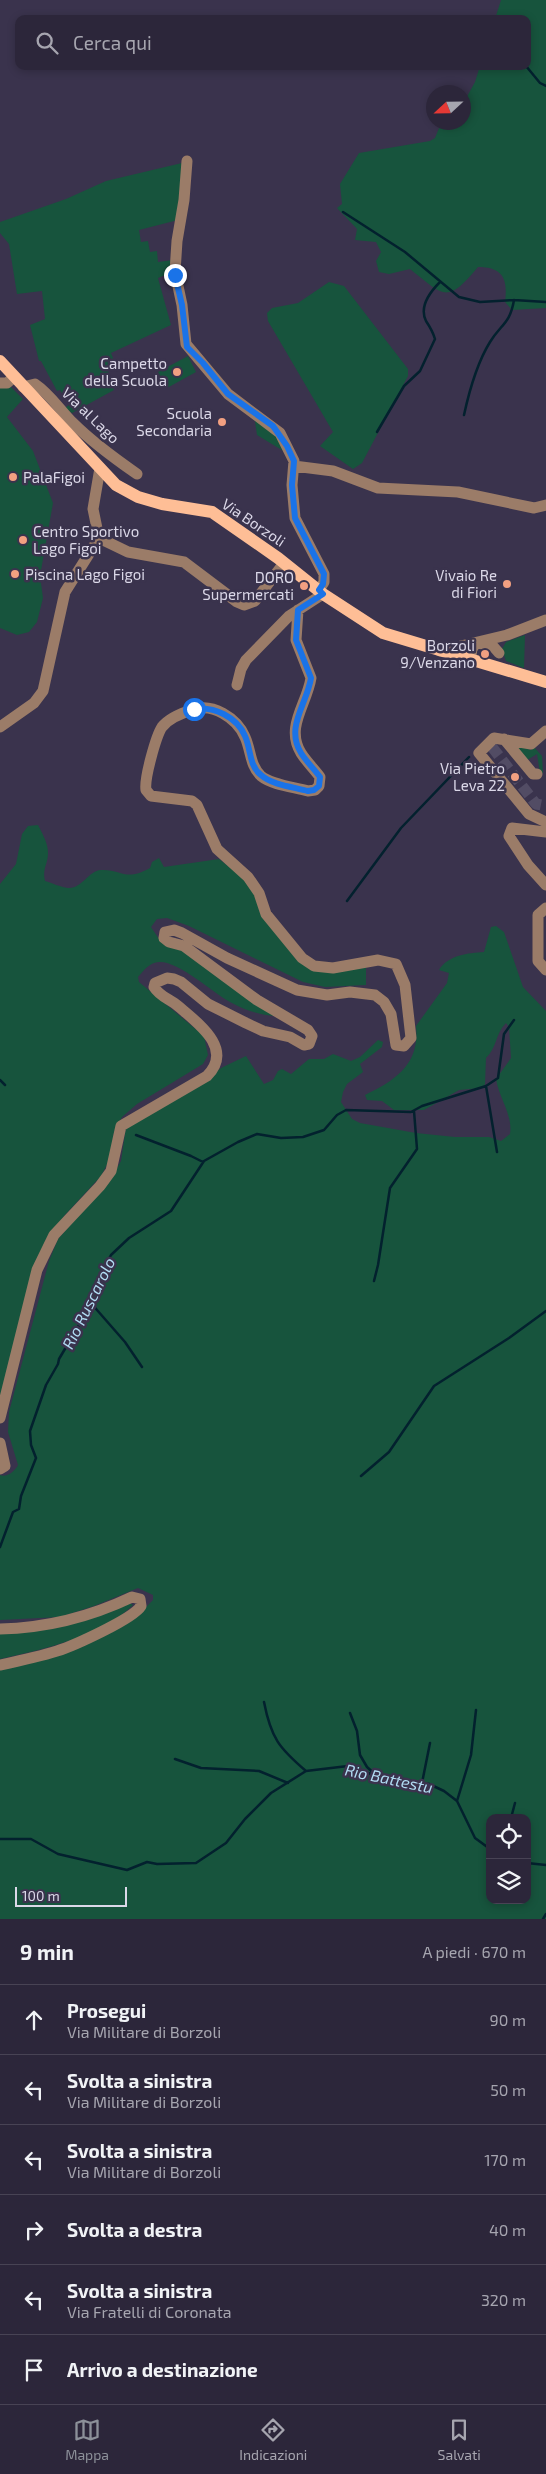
<!DOCTYPE html>
<html lang="it">
<head>
<meta charset="utf-8">
<style>
  body { margin:0; font-family:"Exo 2",sans-serif; background:#383245; color:#f1f3f6 }
  .controls { position:absolute; right:15px; bottom:15px; display:grid; overflow:hidden; border-radius:10px; box-shadow:0 2px 8px #0003 }
  .controls button { width:45px; height:45px; display:grid; place-items:center; padding:0; border:0; border-bottom:1px solid #484354; background:#2c263a; color:#f1f3f6; font:25px sans-serif }
  .compass { position:absolute; left:426px; top:85px; width:45px; height:45px; border-radius:50%; background:#2c263a; box-shadow:0 2px 8px #0003; rotate:248deg }
  .scale { position:absolute; left:15px; bottom:12px; width:112px; box-sizing:border-box; padding-left:5px; border:2px solid #dbd8e8; border-top:0; font-size:14px; line-height:18px; white-space:nowrap; color:#dbd8e8; -webkit-text-stroke:4px #3a334d; paint-order:stroke }
  .stop { position:absolute; width:15px; height:15px; margin:-11px; border:4px solid #1a73e8; border-radius:50%; background:#fff }
  .stop.end { background:#1a73e8; border-color:#fff; box-shadow:0 1px 5px #0008 }
  .list { margin:0; padding:0; list-style:none }
  h2 { display:flex; justify-content:space-between; align-items:center; height:65px; margin:0; padding:0 20px; font-size:21px }
  h2 small { font-size:16px; font-weight:400; color:#a6a5af }
  .list li { display:grid; grid-template-columns:32px 1fr auto; gap:15px; align-items:center; box-sizing:border-box; height:70px; padding:0 20px; border-top:1px solid #484354 }
  .list b { display:block; font-size:19px; white-space:nowrap }
  .list p { margin:0; font-size:16px; white-space:nowrap; color:#a6a5af }
  .list em { font-size:16px; font-style:normal; color:#a6a5af }
  .icon { flex:none; width:28px; height:28px; fill:none; stroke:currentColor; stroke-width:2; stroke-linecap:round; stroke-linejoin:round }
  .map { position:relative; flex:none; width:546px; height:1919px; overflow:hidden }
  .search { position:absolute; background:#2c263a; box-shadow:0 2px 8px #0003; left:15px; right:15px; top:15px; height:55px; display:flex; align-items:center; gap:12px; box-sizing:border-box; padding:0 18px; border-radius:10px; color:#a6a5af; font-size:19px }
  .sheet { height:485px; background:#2c263a }
  nav { display:flex; justify-content:space-around; align-items:center; box-sizing:border-box; height:70px; border-top:1px solid #484354; background:#2c263a; font-size:14px; color:#a6a5af }
  nav a { display:grid; justify-items:center; gap:2px }
  nav .on { color:#8c9099 }
  .map>svg:first-child { display:block }
</style>
</head>
<body>
<div class="map">
<svg width="546" height="1919" viewBox="0 0 546 1919">
  <rect width="100%" height="100%" fill="#3a334d"/>
  <!-- green -->
  <path fill="#17543d" fill-rule="evenodd" d="M501 0H546V308L512 310 505 302C508 279 503 267 478 267 447 304 445 297 410 269L389 274 379 272 376 261 381 252 376 242 355 240 357 229 337 208 342 204 340 184 359 153 430 141 435 138 441 123 464 122V102L475 82 480 66H527V19H495Z
    M182 163 178 220 139 230 141 242 148 241 150 252 157 251 158 262 173 260 172 272 158 278 171 325 111 353 117 368 108 371 114 390 72 413 65 408 69 405 60 390 57 391 41 361H39L30 325 45 319 42 291 17 294 9 244 0 233V222L66 199 106 181Z
    M329 282 344 286 408 369V376L362 463 353 469 320 446 333 432 268 321 267 313 272 308 298 303Z
    M188 356 196 372 167 388 158 372Z
    M0 386H10L23 399 7 417 33 451 53 503 40 576 43 598 37 622 29 632 17 635 0 628Z
    M254 415 273 426 285 452 257 435Z
    M525 635 524 668 506 661 502 649 506 642Z
    M518 745 531 750 534 747 542 756 543 773H540L537 754 524 762 513 749Z
    M38 825C42 833 48 843 48 853 48 864 42 869 45 881 52 883 60 887 68 888 82 889 88 871 101 870 122 869 125 882 150 868L152 862 159 858 164 867 219 859 242 877 312 970 366 967V985L325 987 303 982 189 926 167 918 157 919 151 927 159 939 178 948 275 1016C259 1015 244 1010 230 1002 213 993 179 961 159 962 150 962 143 971 138 977L139 982 204 1036 208 1055 203 1064 137 1104 122 1117 114 1132 110 1159 101 1176 64 1216 41 1252 0 1403V884L16 864 22 834 28 826Z
    M496 926 504 932 523 987 546 1011V1919H0V1669L138 1615 153 1600V1595L138 1588 94 1606 60 1617 0 1620V1475C7 1478 15 1471 18 1465L8 1432 9 1412 49 1261 58 1239 110 1180 121 1161 126 1127 223 1067 246 1056 264 1084 273 1080 278 1071 282 1069 291 1074 309 1059H324L333 1054 351 1061 360 1057 378 1040 383 1042 382 1047 360 1064 363 1072 347 1084 343 1092 341 1102 352 1119 360 1123 416 1133 455 1137H489L501 1141 510 1134C513 1115 499 1098 496 1079L511 1058 509 1027 506 1023C495 1034 497 1048 486 1058L485 1084 482 1088 459 1090 424 1110H394L382 1101 367 1100 365 1095C396 1080 420 1064 416 1026L447 983 449 973 439 970C448 955 468 953 484 952L491 927ZM490 1818H527V1900H490Z
    M130 1603 133 1605C103 1636 41 1650 0 1659V1632Z"/>
  <g fill="none" stroke-linecap="round" stroke-linejoin="round">
    <!-- stream -->
    <path stroke="#03212e" stroke-width="2.5" d="M526 66 540 83 546 86
      M343 212 405 252 459 297 480 302 514 300 546 302
      M464 415C469 392 477 363 490 342 501 324 510 324 514 300
      M377 432 404 386 420 371 435 339C433 332 430 327 426 321 419 307 430 292 440 282
      M347 901 401 828 469 757
      M0 1080 5 1085
      M486 1086 497 1152
      M136 1135 191 1156 203 1162
      M374 1281 378 1265 390 1188 417 1149 414 1111
      M90 1302 125 1342 142 1367
      M361 1476 389 1452 434 1386 509 1338 546 1311
      M0 1547 13 1512 19 1509 21 1496 36 1458 31 1445 30 1431 46 1385 58 1364 59 1359 85 1315 97 1281 111 1255 129 1238 171 1211 204 1161 238 1142 257 1134 281 1138 303 1137 324 1130 337 1115 346 1110 411 1112 422 1106 486 1086 498 1078 504 1034 514 1020
      M264 1702C271 1738 279 1748 306 1771
      M350 1713 357 1731 360 1755 367 1767 377 1776
      M175 1759 201 1768 259 1771 288 1783
      M422 1783 430 1743
      M457 1801 471 1755 476 1710
      M511 1818 515 1803
      M0 1839H31L58 1854 127 1870 147 1862 157 1864 196 1863 226 1843 245 1819 271 1793 306 1771 348 1766 374 1775 429 1784 444 1791 457 1801 475 1838 490 1849
      M527 1863 546 1865
      M543 1919 546 1914"/>
    <!-- minor-tunnel -->
    <path stroke="#524c64" stroke-width="11" stroke-dasharray="11 5.5" stroke-linecap="butt" d="M492 747 536 804 546 806"/>
    <!-- minor -->
    <path stroke="#9b7c68" stroke-width="11" d="M187 161 184 200 177 241 175 272 182 305 186 344 228 394 280 433 294 461 292 485 295 518 324 574V582L319 590
      M0 383H7L14 377
      M23 387 35 384C50 394 60 410 73 423 93 443 114 458 137 474
      M294 466 333 471 378 488 458 492 534 508 546 505
      M99 538 128 552 184 562 237 602 244 605 255 601 284 563
      M440 651 507 635 546 620
      M470 660 472 649 476 643 492 645 499 653
      M237 685 241 669 246 660 289 616 323 594
      M0 727 34 703 43 691 65 592 99 538 93 509 100 468
      M546 731 531 744 494 738 479 753 529 814 546 822
      M504 739 533 774H537
      M546 832 512 828 509 836 528 865 546 885
      M546 908 538 915V961L546 970
      M0 1418 37 1270 54 1235 100 1186 111 1171 121 1126 207 1076C234 1049 199 1024 178 1006 170 999 160 997 154 987L155 983 167 978 174 979 181 982 208 1004 246 1023 263 1031 290 1037 304 1045 309 1044 312 1036 308 1030 257 1000 184 946 169 942 164 938 165 932 174 930 182 933 227 958 297 990 327 995 350 992 375 995 384 1002 391 1014 396 1045 404 1046 411 1038 405 985 396 964 378 960 333 968 314 966 302 958 266 914 259 893 248 877 217 849 197 805 192 801 151 796 146 790C144 779 156 736 162 727 169 718 182 713 192 710 212 702 237 718 245 737 251 750 250 766 261 776 272 785 294 787 308 791L315 790 319 786 320 777C314 769 306 761 301 753 285 727 307 704 311 678L296 640 298 610
      M0 1443 5 1466 0 1469
      M0 1629C47 1628 90 1617 132 1597L140 1599 141 1606C133 1619 73 1646 57 1651 38 1657 19 1661 0 1665"/>
    <!-- major -->
    <path stroke="#febe96" stroke-width="12" d="M0 361 116 485 138 497 162 504 212 512 278 558 323 594 383 633 546 682"/>
  </g>
  <g fill="none" stroke-linecap="round" stroke-linejoin="round">
    <!-- route -->
    <path stroke="#1a73e8" stroke-width="6" d="M175 275 182 305 187 347 203 363 228 394 273 426 287 446 294 461 292 485 295 518 324 574 323 584 319 590 323 594 298 610 296 640 311 678C307 704 285 727 301 753 306 761 314 769 320 777L319 786 314 790 308 791C294 787 272 785 261 775 249 766 251 749 245 736 237 717 214 706 194 709"/>
  </g>
  <!-- markers -->
  <g fill="#f2a081" stroke="#3a334d" stroke-width="2">
    <circle cx="177" cy="372" r="5"/>
    <circle cx="222" cy="422" r="5"/>
    <circle cx="13" cy="477" r="5"/>
    <circle cx="23" cy="540" r="5"/>
    <circle cx="15" cy="574" r="5"/>
    <circle cx="507" cy="584" r="5"/>
    <circle cx="304" cy="586" r="5"/>
    <circle cx="485" cy="654" r="5"/>
    <circle cx="515" cy="777" r="5"/>
  </g>
  <g text-anchor="middle" dominant-baseline="central" stroke-width="5" stroke-linejoin="round" paint-order="stroke">
    <!-- poi labels -->
    <g font-size="15" fill="#dbd8e8" stroke="#3a334d" text-anchor="end">
      <text x="167" y="363">Campetto<tspan x="167" dy="17">della Scuola</tspan></text>
      <text x="212" y="413">Scuola<tspan x="212" dy="17">Secondaria</tspan></text>
      <text x="23" y="477" text-anchor="start">PalaFigoi</text>
      <text x="33" y="531" text-anchor="start">Centro Sportivo<tspan x="33" dy="17">Lago Figoi</tspan></text>
      <text x="25" y="574" text-anchor="start">Piscina Lago Figoi</text>
      <text x="497" y="575">Vivaio Re<tspan x="497" dy="17">di Fiori</tspan></text>
      <text x="294" y="577">DORO<tspan x="294" dy="17">Supermercati</tspan></text>
      <text x="475" y="645">Borzoli<tspan x="475" dy="17">9/Venzano</tspan></text>
      <text x="505" y="768">Via Pietro<tspan x="505" dy="17">Leva 22</tspan></text>
    </g>
    <!-- street labels -->
    <g font-size="15" fill="#dbd8e8" stroke="#3a334d">
      <text transform="translate(91 415) rotate(44)">Via al Lago</text>
      <text transform="translate(254 522) rotate(34)">Via Borzoli</text>
    </g>
    <!-- water labels -->
    <g font-size="16" font-style="italic" fill="#b1dcf3" stroke="#3a334d">
      <text transform="translate(88 1303) rotate(-64)">Rio Ruscarolo</text>
      <text transform="translate(389 1778) rotate(12)">Rio Battestu</text>
    </g>
  </g>
</svg>
<div class="controls">
<button><svg class="icon" aria-label="locate" viewBox="0 0 24 24"><circle cx="12" cy="12" r="6"/><path d="M12 2v4M12 18v4M2 12h4M18 12h4"/></svg></button>
<button><svg class="icon" aria-label="layers" viewBox="0 0 24 24"><path d="M12 4l9 5-9 5-9-5zM3 14l9 5 9-5"/></svg></button>
</div>
<svg class="compass" viewBox="-18 -18 36 36"><path d="M0-13l5 13h-10z" fill="#e53935"/><path d="M0 13l5-13h-10z" fill="#a6a5af"/></svg>
<div class="scale">100 m</div>
<div class="stop" style="left:194px;top:709px"></div>
<div class="stop end" style="left:175px;top:275px"></div>
<div class="search"><svg class="icon" aria-label="search" viewBox="0 0 24 24"><circle cx="10" cy="10" r="6"/><path d="M15 15l6 6"/></svg>Cerca qui</div>
</div>
<section class="sheet">
<h2>9 min<small>A piedi · 670 m</small></h2>
<ul class="list">
<li><svg class="icon" aria-label="ahead" viewBox="0 0 24 24"><path d="M12 20V5M6 11l6-6 6 6"/></svg><div><b>Prosegui</b><p>Via Militare di Borzoli</p></div><em>90 m</em></li>
<li><svg class="icon" aria-label="left" viewBox="0 0 24 24"><path d="M17 20v-9H6M10 6l-5 5 5 5"/></svg><div><b>Svolta a sinistra</b><p>Via Militare di Borzoli</p></div><em>50 m</em></li>
<li><svg class="icon" aria-label="left" viewBox="0 0 24 24"><path d="M17 20v-9H6M10 6l-5 5 5 5"/></svg><div><b>Svolta a sinistra</b><p>Via Militare di Borzoli</p></div><em>170 m</em></li>
<li><svg class="icon" aria-label="right" viewBox="0 0 24 24"><path d="M7 20v-9h11M14 6l5 5-5 5"/></svg><div><b>Svolta a destra</b></div><em>40 m</em></li>
<li><svg class="icon" aria-label="left" viewBox="0 0 24 24"><path d="M17 20v-9H6M10 6l-5 5 5 5"/></svg><div><b>Svolta a sinistra</b><p>Via Fratelli di Coronata</p></div><em>320 m</em></li>
<li><svg class="icon" aria-label="arrive" viewBox="0 0 24 24"><path d="M6 21V4h12l-3 4 3 4H6"/></svg><div><b>Arrivo a destinazione</b></div></li>
</ul>
</section>
<nav>
<a class="on"><svg class="icon" aria-label="map" viewBox="0 0 24 24"><path d="M3 6l6-2 6 2 6-2v14l-6 2-6-2-6 2zM9 4v14M15 6v14"/></svg>Mappa</a>
<a><svg class="icon" aria-label="directions" viewBox="0 0 24 24"><path d="M12 3l9 9-9 9-9-9zM9 14v-3h6M13 9l2 2-2 2"/></svg>Indicazioni</a>
<a><svg class="icon" aria-label="saved" viewBox="0 0 24 24"><path d="M7 4h10v16l-5-4-5 4z"/></svg>Salvati</a>
</nav>
</body>
</html>
